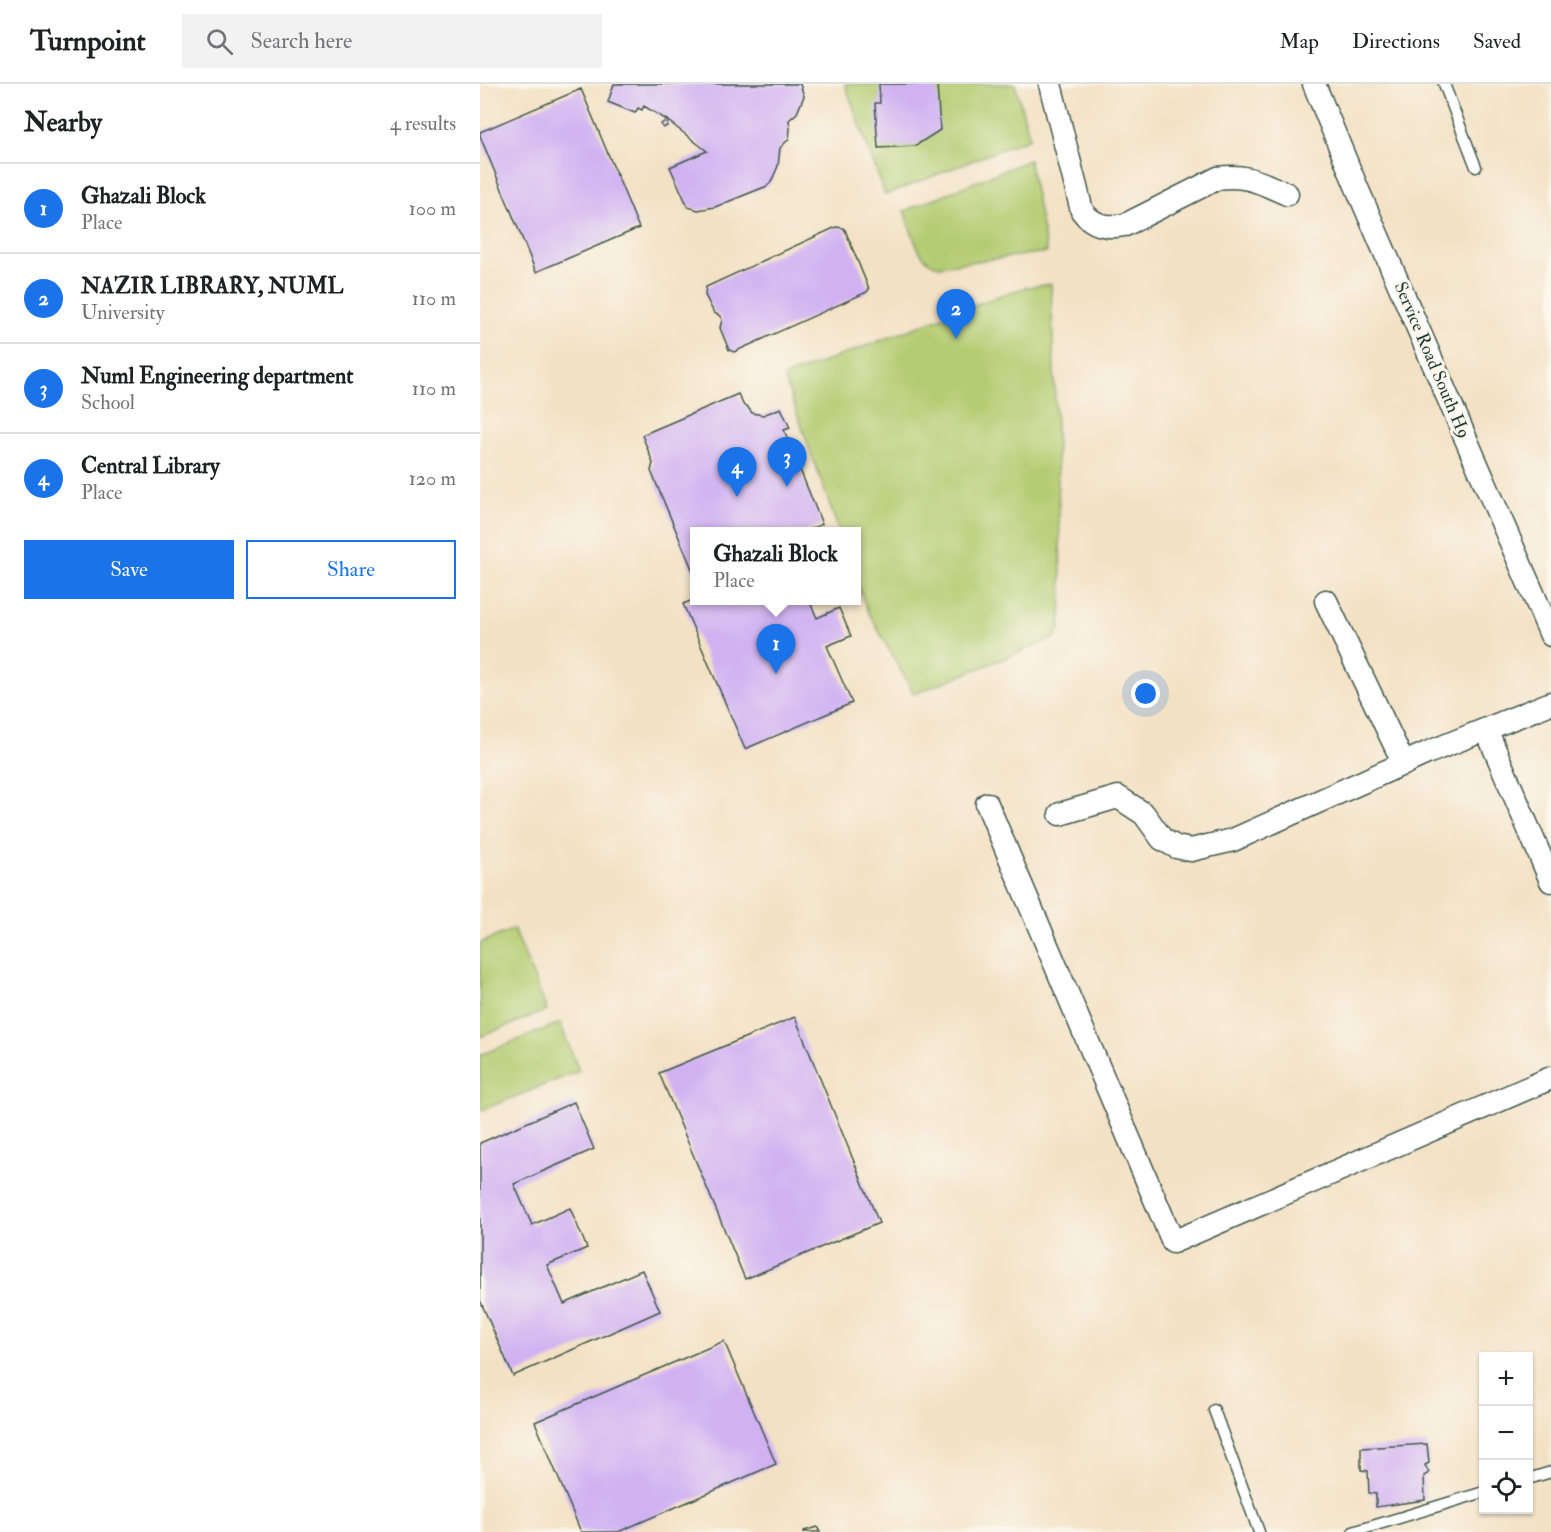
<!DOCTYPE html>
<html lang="en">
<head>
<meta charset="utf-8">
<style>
  body { margin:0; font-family:"IM FELL Double Pica",serif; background:#f2f2f2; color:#202124 }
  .controls { position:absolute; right:18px; bottom:18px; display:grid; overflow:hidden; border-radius:0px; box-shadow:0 2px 4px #0004 }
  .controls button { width:54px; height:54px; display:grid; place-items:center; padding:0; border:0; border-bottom:2px solid #e0e0e0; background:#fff; color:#202124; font:30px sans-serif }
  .you { position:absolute; left:666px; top:610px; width:21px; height:21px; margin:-15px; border:4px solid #fff; border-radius:50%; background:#1a73e8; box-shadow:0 0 0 9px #1a73e833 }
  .badge { display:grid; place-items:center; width:39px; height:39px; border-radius:50%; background:#1a73e8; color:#fff; font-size:20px; font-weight:700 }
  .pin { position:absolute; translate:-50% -50px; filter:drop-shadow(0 2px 3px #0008) }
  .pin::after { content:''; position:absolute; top:32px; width:21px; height:18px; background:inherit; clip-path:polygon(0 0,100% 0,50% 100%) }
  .popup { position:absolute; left:210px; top:443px; width:171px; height:78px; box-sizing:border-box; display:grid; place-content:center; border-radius:0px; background:#fff; filter:drop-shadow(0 2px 4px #0005); font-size:20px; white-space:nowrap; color:#757577 }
  .popup b { font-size:22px; color:#202124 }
  .popup::after { content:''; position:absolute; left:50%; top:100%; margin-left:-12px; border:12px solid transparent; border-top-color:#fff }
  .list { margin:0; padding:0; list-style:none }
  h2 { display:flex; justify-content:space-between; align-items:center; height:78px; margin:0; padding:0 24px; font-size:26px }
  h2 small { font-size:20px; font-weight:400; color:#757577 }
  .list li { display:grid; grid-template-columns:39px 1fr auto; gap:18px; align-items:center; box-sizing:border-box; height:90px; padding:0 24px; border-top:2px solid #e0e0e0 }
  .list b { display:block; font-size:22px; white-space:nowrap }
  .list p { margin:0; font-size:20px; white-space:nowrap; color:#757577 }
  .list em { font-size:20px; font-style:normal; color:#757577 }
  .actions { display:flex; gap:12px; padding:18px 24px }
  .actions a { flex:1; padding:14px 0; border:2px solid #1a73e8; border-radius:0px; text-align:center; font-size:21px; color:#1a73e8 }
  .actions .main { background:#1a73e8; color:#fff }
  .icon { flex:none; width:33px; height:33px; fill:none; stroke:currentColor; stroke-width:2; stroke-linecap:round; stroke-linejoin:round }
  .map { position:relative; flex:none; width:1071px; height:1448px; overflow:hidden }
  header { display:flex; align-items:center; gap:36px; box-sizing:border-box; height:84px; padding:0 30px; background:#fff; border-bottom:2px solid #e0e0e0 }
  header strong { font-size:28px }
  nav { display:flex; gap:33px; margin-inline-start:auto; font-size:21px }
  .search { width:420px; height:54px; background:#f2f2f2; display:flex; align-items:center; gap:15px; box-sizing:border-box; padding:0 21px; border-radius:0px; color:#757577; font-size:22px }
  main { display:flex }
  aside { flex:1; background:#fff }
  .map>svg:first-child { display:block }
</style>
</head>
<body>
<header>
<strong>Turnpoint</strong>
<div class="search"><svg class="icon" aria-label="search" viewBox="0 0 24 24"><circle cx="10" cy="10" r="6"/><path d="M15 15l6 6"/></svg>Search here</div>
<nav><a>Map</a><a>Directions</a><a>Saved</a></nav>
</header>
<main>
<aside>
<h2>Nearby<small>4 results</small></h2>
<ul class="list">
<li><span class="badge">1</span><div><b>Ghazali Block</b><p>Place</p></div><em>100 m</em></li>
<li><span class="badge">2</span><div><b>NAZIR LIBRARY, NUML</b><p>University</p></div><em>110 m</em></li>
<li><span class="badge">3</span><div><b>Numl Engineering department</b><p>School</p></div><em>110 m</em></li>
<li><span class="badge">4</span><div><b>Central Library</b><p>Place</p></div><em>120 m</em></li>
</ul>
<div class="actions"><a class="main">Save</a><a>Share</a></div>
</aside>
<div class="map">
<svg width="1071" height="1448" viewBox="0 0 1071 1448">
  <rect width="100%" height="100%" fill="#fbf7ec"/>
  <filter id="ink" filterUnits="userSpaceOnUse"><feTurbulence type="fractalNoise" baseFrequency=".0167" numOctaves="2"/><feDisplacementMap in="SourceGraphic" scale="12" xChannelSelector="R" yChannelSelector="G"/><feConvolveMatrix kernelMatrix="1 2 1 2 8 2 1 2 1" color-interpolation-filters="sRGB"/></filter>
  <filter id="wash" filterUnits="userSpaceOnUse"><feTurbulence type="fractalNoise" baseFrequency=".008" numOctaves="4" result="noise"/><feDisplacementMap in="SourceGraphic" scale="24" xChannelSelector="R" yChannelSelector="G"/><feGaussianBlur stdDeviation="1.35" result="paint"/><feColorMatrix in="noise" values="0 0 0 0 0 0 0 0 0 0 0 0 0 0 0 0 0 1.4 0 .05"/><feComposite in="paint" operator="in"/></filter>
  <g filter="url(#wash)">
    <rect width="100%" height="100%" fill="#f3e1c4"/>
    <!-- green -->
    <path fill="#b3cc71" stroke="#698452" stroke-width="1.5" d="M365 0H535L550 54 405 111Z
      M549 76 567 168 459 182C437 179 432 146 424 127Z
      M571 200 582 516 580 545 575 554 434 610 387 526 377 498V448L359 447 304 293 524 210 548 203Z
      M34 845 67 926 0 953V859Z
      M80 939 99 987 2 1026 0 1021V971Z"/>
    <g id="blocks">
      <!-- building -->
      <path fill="#d0b2f2" d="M134 0H320L324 12 317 29 309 36 310 45 309 55 300 64 298 82 291 98 287 102 235 123 218 126 208 123 190 83 227 67 188 37 187 42 183 44 181 40 187 36 164 22 162 26 158 24 155 29 128 18Z
        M399 0H457L460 46 435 62 398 64 395 19H400Z
        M101 5 159 144 56 188 0 52V48Z
        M356 143 363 144 365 146 389 205 387 208 254 268 249 266 240 244 242 236 240 232 234 229 225 211 226 203Z
        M258 310 264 322H267L272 329 283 331 301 324 310 344 304 346 342 440 324 448H215V492L171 387 173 379 162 351Z
        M215 515V516H329L337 534 359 524 371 552 347 562 372 619 265 665 203 520Z
        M315 933 399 1139 265 1195 179 989Z
        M94 1018 114 1065 34 1100 52 1141 90 1124 107 1164 67 1181 84 1220 162 1186 180 1227 33 1292 0 1216V1059Z
        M244 1257 296 1380 138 1448H101L55 1338Z
        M947 1360 949 1379 945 1381 949 1389 944 1392 945 1416 896 1423V1410L889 1409 888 1387 881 1386V1364Z
        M337 1443 340 1448H324V1447Z"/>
    </g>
  </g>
  <g filter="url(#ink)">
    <use href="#blocks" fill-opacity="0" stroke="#3f564a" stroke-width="1.5"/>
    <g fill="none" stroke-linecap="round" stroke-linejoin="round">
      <!-- service casing -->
      <g stroke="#3f564a" stroke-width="13">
        <path id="service" d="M964 0 996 83
          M734 1326 779 1448
          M1048 1395 1071 1388
          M873 1448 1004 1408"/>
      </g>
      <!-- minor casing -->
      <g stroke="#3f564a" stroke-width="25">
        <path id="minor" d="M570 0 602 127C613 142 627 144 645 141L738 94C768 90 781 99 807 110
          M834 0 877 104 1071 551
          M846 517 924 680
          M1006 645 1071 797
          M507 720 693 1158 1071 994
          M580 730 638 713 664 730 682 755 696 763 711 766 753 756 947 669 1071 619"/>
      </g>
      <!-- service -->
      <use href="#service" stroke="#fff" stroke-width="10"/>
      <!-- minor -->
      <use href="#minor" stroke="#fff" stroke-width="22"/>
    </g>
  </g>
  <g text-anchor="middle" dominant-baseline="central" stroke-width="6" stroke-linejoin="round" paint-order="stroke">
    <!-- street labels -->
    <g font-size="18" fill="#1f3d34" stroke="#fbf7ec">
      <text transform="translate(952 276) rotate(67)">Service Road South H9</text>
    </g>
  </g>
</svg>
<div class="controls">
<button>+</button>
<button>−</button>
<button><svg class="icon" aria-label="locate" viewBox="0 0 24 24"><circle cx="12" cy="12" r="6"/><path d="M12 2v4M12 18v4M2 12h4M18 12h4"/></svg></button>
</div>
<div class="you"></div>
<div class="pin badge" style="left:296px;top:590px">1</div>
<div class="popup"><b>Ghazali Block</b>Place</div>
<div class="pin badge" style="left:476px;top:255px">2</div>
<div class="pin badge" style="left:307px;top:403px">3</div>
<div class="pin badge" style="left:257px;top:413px">4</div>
</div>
</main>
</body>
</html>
